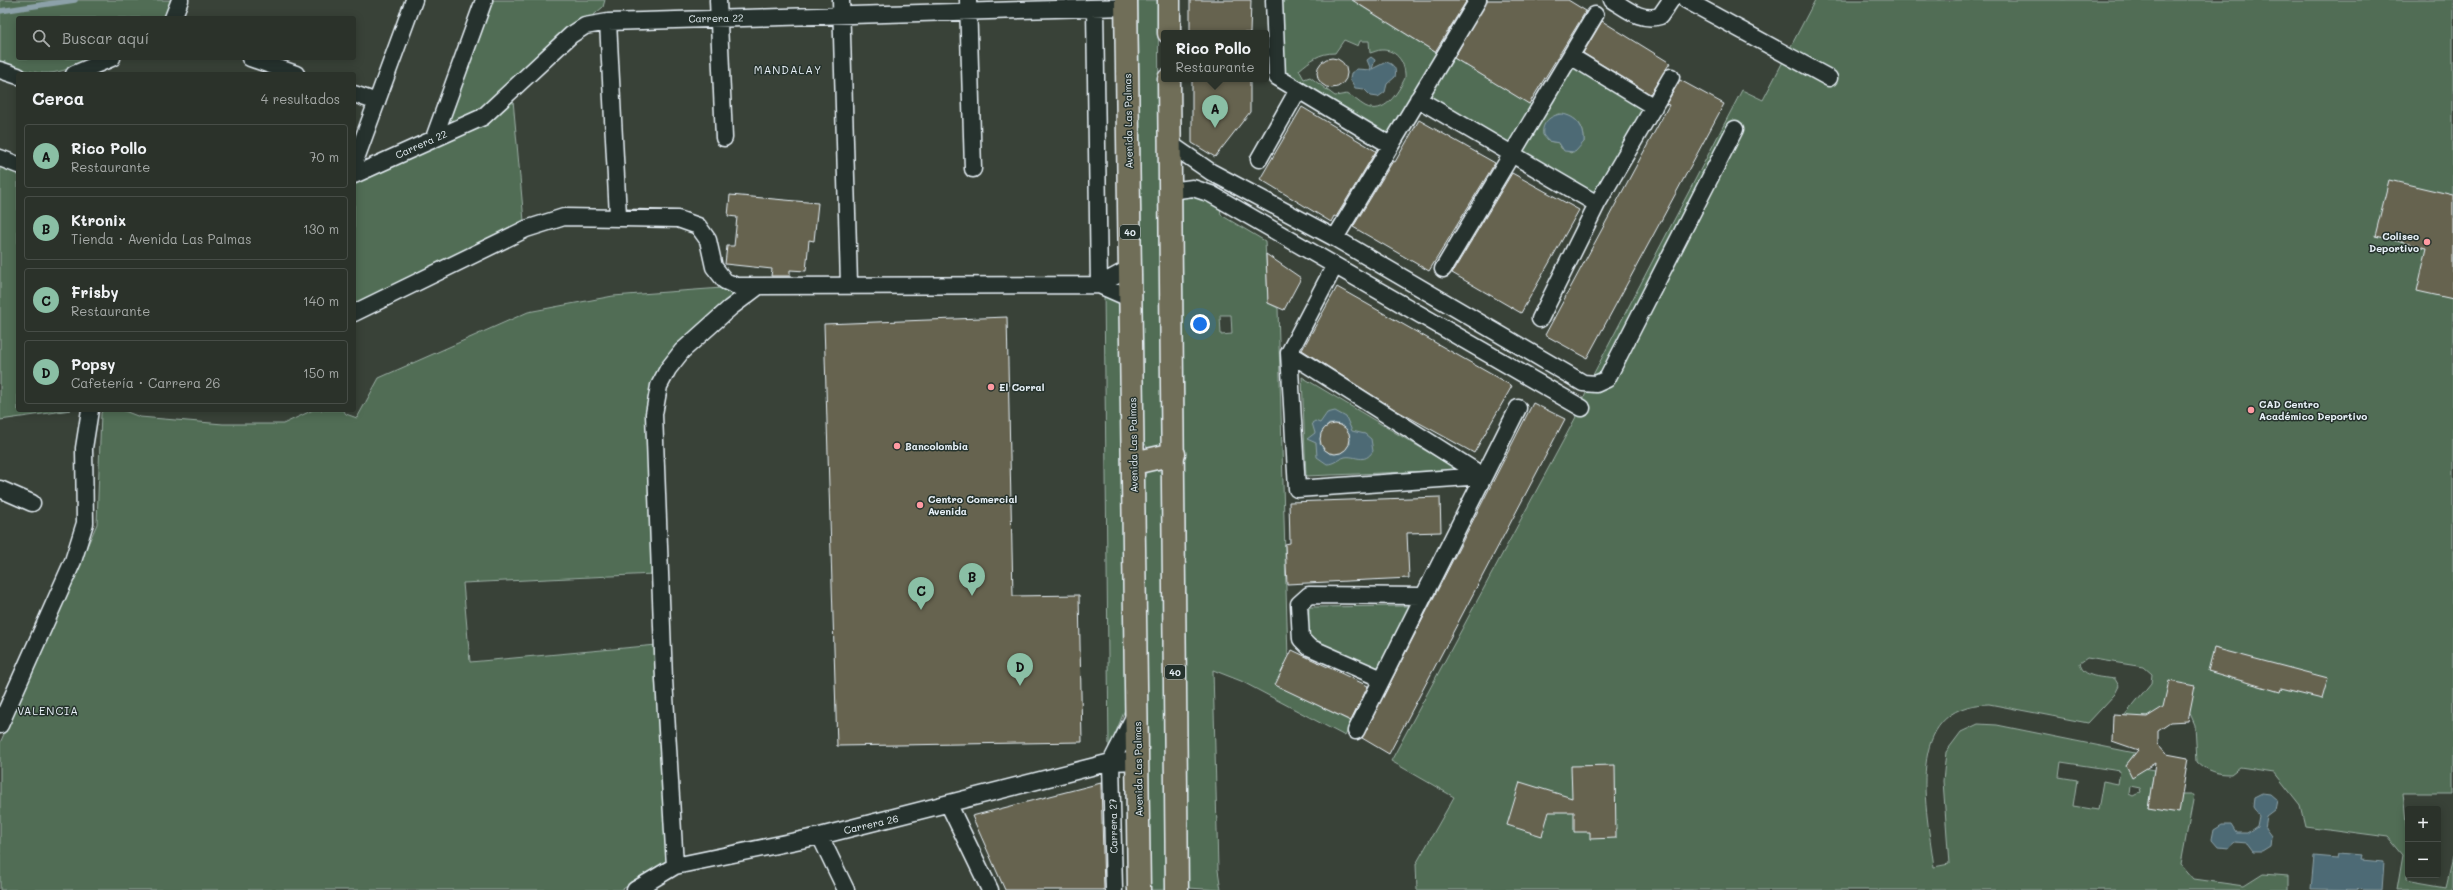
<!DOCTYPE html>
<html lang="es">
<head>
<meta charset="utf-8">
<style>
  body { margin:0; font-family:Mali,sans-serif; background:#373e36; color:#f1f3f6 }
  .controls { position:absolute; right:12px; bottom:12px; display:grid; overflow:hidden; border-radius:4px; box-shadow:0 2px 10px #0003 }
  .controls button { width:36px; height:36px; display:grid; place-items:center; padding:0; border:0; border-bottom:1px solid #474d47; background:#2b322a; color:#f1f3f6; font:20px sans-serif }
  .you { position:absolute; left:1200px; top:324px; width:14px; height:14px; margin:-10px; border:3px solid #fff; border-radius:50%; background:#1a73e8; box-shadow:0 0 0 6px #1a73e833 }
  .badge { display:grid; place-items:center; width:26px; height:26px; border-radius:50%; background:#8abfa5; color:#111; font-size:13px; font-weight:700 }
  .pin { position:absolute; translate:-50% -33px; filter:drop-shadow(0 1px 2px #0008) }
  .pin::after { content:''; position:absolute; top:21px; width:14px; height:12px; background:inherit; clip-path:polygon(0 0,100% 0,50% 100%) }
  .popup { position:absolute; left:1161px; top:30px; width:108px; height:52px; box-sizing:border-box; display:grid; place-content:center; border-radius:4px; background:#2b322a; filter:drop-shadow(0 1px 3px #0005); font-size:13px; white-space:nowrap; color:#a6aaa8 }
  .popup b { font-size:15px; color:#f1f3f6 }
  .popup::after { content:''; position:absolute; left:50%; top:100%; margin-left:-8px; border:8px solid transparent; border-top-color:#2b322a }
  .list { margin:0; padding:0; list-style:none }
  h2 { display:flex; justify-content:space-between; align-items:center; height:52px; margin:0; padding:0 16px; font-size:17px }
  h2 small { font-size:13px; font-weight:400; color:#a6aaa8 }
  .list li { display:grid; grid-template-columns:26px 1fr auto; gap:12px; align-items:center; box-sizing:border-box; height:64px; margin:0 8px 8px; padding:0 8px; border:1px solid #474d47; border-radius:4px }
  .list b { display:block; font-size:15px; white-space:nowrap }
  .list p { margin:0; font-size:13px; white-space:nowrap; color:#a6aaa8 }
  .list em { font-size:13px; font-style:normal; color:#a6aaa8 }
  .icon { flex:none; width:22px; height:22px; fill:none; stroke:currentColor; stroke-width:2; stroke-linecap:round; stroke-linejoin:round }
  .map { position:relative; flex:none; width:2453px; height:890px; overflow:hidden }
  .search { position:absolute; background:#2b322a; box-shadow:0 2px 10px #0003; left:16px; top:16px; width:340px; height:44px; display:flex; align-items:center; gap:10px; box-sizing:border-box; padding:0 14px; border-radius:4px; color:#a6aaa8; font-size:15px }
  .panel { position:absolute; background:#2b322a; box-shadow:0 2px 10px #0003; left:16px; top:72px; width:340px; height:340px; border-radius:4px }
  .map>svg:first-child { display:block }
</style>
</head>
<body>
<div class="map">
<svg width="2453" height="890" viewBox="0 0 2453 890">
  <rect width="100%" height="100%" fill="#394238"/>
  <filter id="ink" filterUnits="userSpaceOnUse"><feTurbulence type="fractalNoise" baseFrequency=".025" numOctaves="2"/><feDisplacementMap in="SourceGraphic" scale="8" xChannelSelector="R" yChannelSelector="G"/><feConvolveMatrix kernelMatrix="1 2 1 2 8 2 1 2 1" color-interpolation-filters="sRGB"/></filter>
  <g filter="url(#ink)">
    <!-- green -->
    <path fill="#516d54" stroke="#9cafa6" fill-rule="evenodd" d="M0 0H172L164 18H18V58H96C50 77 47 78 0 62Z
      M493 0H605L603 7 481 111 446 125Z
      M1138 0H1158L1162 442 1161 447 1148 449 1144 442Z
      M1281 0H1364L1361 6 1438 54 1389 136 1283 73ZM1344 40 1358 46 1360 41H1369L1370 53C1374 52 1378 50 1381 50 1398 49 1406 65 1405 78 1398 93 1384 116 1365 106 1358 102 1354 97 1347 94L1335 96 1310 77 1304 79 1299 70C1311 60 1319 53 1335 53Z
      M1815 0H2453V793H2403L2408 843 2406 880 2446 887 2453 857V890H2397L2403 855 2388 837 2305 826 2300 805 2274 772 2240 767 2231 774C2217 774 2208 772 2197 762L2195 725 2186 704 2143 723 2120 721 2151 683 2152 674 2144 667 2087 658 2080 663C2082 678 2103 677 2115 679L2119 686 2115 694 2088 723 1989 704C1901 705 1927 811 1934 867L1949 864 1943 781 1946 752 1961 732 1978 724 1997 725 2135 753 2126 765 2154 770 2148 808 2182 795H2194L2181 864 2194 879 2244 886 2263 874 2288 876V890H1417L1416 864 1454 797 1391 761 1577 415 1594 373 1742 90 1763 100ZM2061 762 2120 771 2118 784 2103 781 2098 810 2073 806 2077 780 2059 777ZM2130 786 2140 788 2141 792 2133 796 2129 794Z
      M1452 57 1533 106 1509 144 1427 96Z
      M1574 66 1645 109 1595 195 1521 152ZM1558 114C1575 115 1585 125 1584 142L1571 153 1561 148 1559 143 1548 141 1549 119Z
      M513 100 524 221 354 305V182L488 123Z
      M0 166 18 173V410H71L0 420Z
      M1194 195 1220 208 1221 215 1265 241 1268 303 1278 308 1288 659 1276 685 1352 722 1345 736 1241 681 1213 670 1218 870 1221 890 1188 888 1182 198ZM1220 315H1231L1232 334 1221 335Z
      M722 288 739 293 663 363 654 574 463 583 470 662 657 645 667 862 621 890H0V743L97 524 101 413 103 410H122L140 417 223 424H283L313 410H343L346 414 357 418 379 378 528 312 613 296Z
      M1104 291 1121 300 1126 707 1109 749Z
      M1302 377 1458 470 1306 476Z
      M1156 468 1162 473 1168 890H1149L1144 478 1147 471Z
      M1410 606 1378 668 1308 638 1309 607Z"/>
    <!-- water -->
    <path fill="#4e6b74" stroke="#8ca1a9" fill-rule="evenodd" d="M1371 57 1375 60 1372 69 1386 62C1394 64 1397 69 1395 77L1387 84 1385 92 1378 97 1371 96 1364 89 1355 88 1350 79 1351 73 1357 69 1371 70 1367 60Z
      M1562 114C1576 116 1585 127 1584 142L1575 152 1564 151 1559 143 1548 141 1543 135C1541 123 1550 115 1562 114Z
      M1335 411 1346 417 1352 431 1365 434 1371 439 1373 451C1364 465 1356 455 1345 457 1338 459 1334 464 1327 464L1317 457 1316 443 1307 439 1315 433 1312 423 1315 421 1320 423 1327 413ZM1329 424H1338L1349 433 1350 443 1340 453 1330 454 1320 444 1322 431Z
      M2262 793 2270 794 2277 800 2275 810 2267 816 2265 828 2271 836 2270 846 2262 851H2253L2247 843 2235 842 2228 848 2218 847 2212 840 2214 830 2222 825H2231L2236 833H2247L2257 826 2259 816 2253 807 2254 797Z
      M2338 854 2362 856 2361 860 2384 862 2382 890 2311 889 2314 856 2337 858Z"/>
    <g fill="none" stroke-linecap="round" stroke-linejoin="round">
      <!-- stream -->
      <path stroke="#8ca1a9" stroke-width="5.5" d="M0 11 75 0"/>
    </g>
    <!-- building -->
    <path fill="#666450" stroke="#e8f1f8" d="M1190 0H1251L1250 33H1190Z
      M1352 0H1467L1435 52Z
      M1487 0H1568L1586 11 1529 104 1454 58Z
      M1602 21 1670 63 1650 94 1583 53Z
      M1317 73a15 15 0 1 1 30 0a15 15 0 1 1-30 0Z
      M1192 79H1250V112L1215 157 1192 143Z
      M1680 80 1724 104 1587 358 1545 335 1669 105 1666 104Z
      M1302 107 1376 151 1336 217 1334 216 1331 222 1260 179Z
      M1419 120 1495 163 1429 271 1353 227 1393 161 1395 162Z
      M1512 173 1579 210 1521 313 1452 273Z
      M2389 180 2453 195V299L2417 291 2427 248 2375 236Z
      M730 195 818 203 814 241 809 240 806 271 790 270V276H771L772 269 725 264 727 246H734L737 217 728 216Z
      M1266 254 1301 278 1284 310 1268 303Z
      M1337 287 1512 386 1474 453 1394 409 1302 350Z
      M1007 317 1013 596 1079 595 1082 742 837 746 824 324Z
      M1533 403 1565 419 1389 754 1362 738Z
      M1320 439a15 15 0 1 1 30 0a15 15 0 1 1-30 0Z
      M1440 497 1441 532 1407 533 1409 578 1287 584 1285 544 1290 543 1289 502Z
      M2214 648 2328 678 2322 699 2281 689 2280 692 2208 671Z
      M1292 650 1368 686 1351 721 1275 685Z
      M2169 681 2195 686 2188 721 2170 722 2158 730V744L2167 754 2188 758 2179 813 2148 808 2155 763 2132 777 2126 765 2138 750 2112 741 2113 715 2147 717 2163 707Z
      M1615 765 1616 838 1590 839V832H1574V812H1549L1542 836 1507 825 1520 782 1572 798 1571 766Z
      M1101 783 1104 890H1005L972 816Z"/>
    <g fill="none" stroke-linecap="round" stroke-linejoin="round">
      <!-- street casing -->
      <g stroke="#e8f1f8" stroke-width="19">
        <path id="street" d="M718 0 724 138
          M841 0 849 284
          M968 0 973 169
          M1274 0 1277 77 1390 145
          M1612 0C1627 9 1641 22 1660 16L1671 0
          M1686 0 1829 78
          M1095 8 1099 285
          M173 18 180 0
          M608 22 618 216
          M1572 57 1654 107
          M250 58 296 74
          M0 70 18 76
          M74 74 112 58
          M354 94 377 102
          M1418 99 1597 204
          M434 138 484 0
          M1169 143 1211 172 1335 238 1583 383 1596 384 1607 379 1735 129
          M0 158 18 165
          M1259 159 1298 90
          M354 164 414 0
          M354 175 483 117 571 35 585 26 608 22 1126 7
          M1170 191 1193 188 1211 194 1582 408
          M1335 238 1478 0
          M1334 267 1289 353 1297 489 1483 476
          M1443 269 1595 15
          M1099 285 1130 268
          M354 313 526 229 564 217 678 219 698 226 708 240 714 267 725 281 736 286 1099 285 1131 299
          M1540 319 1597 204 1671 77
          M1289 353 1483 476
          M0 489 32 503
          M1382 679 1309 647 1301 639 1299 604 1309 595 1423 596
          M0 725 73 561 85 523 84 448 90 410
          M1356 731 1518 408
          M949 805 990 890
          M820 836 846 890
          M675 866 664 679 654 414 659 386 668 369 682 351 730 308 759 286
          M635 890 675 866 820 836 1111 762 1138 761
          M1114 890 1111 762 1135 715"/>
      </g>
      <!-- primary casing -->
      <g stroke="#e8f1f8" stroke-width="25">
        <path id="primary" d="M1126 0 1139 890
          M1169 33V0
          M1169 79 1177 890
          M1134 463 1174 454"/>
      </g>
      <!-- street -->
      <use href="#street" stroke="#26332d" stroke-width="16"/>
      <!-- primary -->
      <use href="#primary" stroke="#706e59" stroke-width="22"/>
    </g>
  </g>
  <!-- markers -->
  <g fill="#ff9aa2" stroke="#26332d" stroke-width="1.5">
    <circle cx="2427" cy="242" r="4"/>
    <circle cx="991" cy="387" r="4"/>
    <circle cx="2251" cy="410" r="4"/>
    <circle cx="897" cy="446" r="4"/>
    <circle cx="920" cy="505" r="4"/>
  </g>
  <g text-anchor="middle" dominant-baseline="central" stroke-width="3" stroke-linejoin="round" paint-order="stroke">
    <!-- shield labels -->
    <g fill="#26332d" stroke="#aeb8bb" stroke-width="1">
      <rect x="1120" y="225" width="20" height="14" rx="3"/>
      <rect x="1165" y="665" width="20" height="14" rx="3"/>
    </g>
    <g font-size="9" font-weight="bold" fill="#e8f1f8">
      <text x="1130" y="232">40</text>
      <text x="1175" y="672">40</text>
    </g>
    <!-- street labels -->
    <g font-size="10" fill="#e8f1f8" stroke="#26332d">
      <text transform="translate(716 18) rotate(-1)">Carrera 22</text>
      <text transform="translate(1128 121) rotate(-91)">Avenida Las Palmas</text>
      <text transform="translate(421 144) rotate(-24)">Carrera 22</text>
      <text transform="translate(1133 445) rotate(-91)">Avenida Las Palmas</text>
      <text transform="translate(1138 769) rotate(-91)">Avenida Las Palmas</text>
      <text transform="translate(871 824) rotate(-13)">Carrera 26</text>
      <text transform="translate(1113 826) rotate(-91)">Carrera 27</text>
    </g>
    <!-- poi labels -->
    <g font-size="10" font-weight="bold" fill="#e8f1f8" stroke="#26332d" text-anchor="start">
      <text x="2419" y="236" text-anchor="end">Coliseo<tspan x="2419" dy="12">Deportivo</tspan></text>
      <text x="999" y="387">El Corral</text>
      <text x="2259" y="404">CAD Centro<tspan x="2259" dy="12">Académico Deportivo</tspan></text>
      <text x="905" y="446">Bancolombia</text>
      <text x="928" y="499">Centro Comercial<tspan x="928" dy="12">Avenida</tspan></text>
    </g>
    <!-- neighbourhood labels -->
    <g font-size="11" letter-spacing="1" fill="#e8f1f8" stroke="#26332d">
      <text x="788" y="69">MANDALAY</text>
      <text x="48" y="710">VALENCIA</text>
    </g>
  </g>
</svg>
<div class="controls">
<button>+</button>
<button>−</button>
</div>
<div class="you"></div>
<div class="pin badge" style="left:1215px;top:128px">A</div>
<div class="popup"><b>Rico Pollo</b>Restaurante</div>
<div class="pin badge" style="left:972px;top:596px">B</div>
<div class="pin badge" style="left:921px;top:610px">C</div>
<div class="pin badge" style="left:1020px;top:686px">D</div>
<div class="search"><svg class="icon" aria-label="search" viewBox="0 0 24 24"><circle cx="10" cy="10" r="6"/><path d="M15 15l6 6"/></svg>Buscar aquí</div>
<section class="panel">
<h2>Cerca<small>4 resultados</small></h2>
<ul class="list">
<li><span class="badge">A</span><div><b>Rico Pollo</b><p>Restaurante</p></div><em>70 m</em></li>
<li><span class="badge">B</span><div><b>Ktronix</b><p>Tienda · Avenida Las Palmas</p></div><em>130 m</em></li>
<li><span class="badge">C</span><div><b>Frisby</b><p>Restaurante</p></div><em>140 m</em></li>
<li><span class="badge">D</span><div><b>Popsy</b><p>Cafetería · Carrera 26</p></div><em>150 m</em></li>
</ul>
</section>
</div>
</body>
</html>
